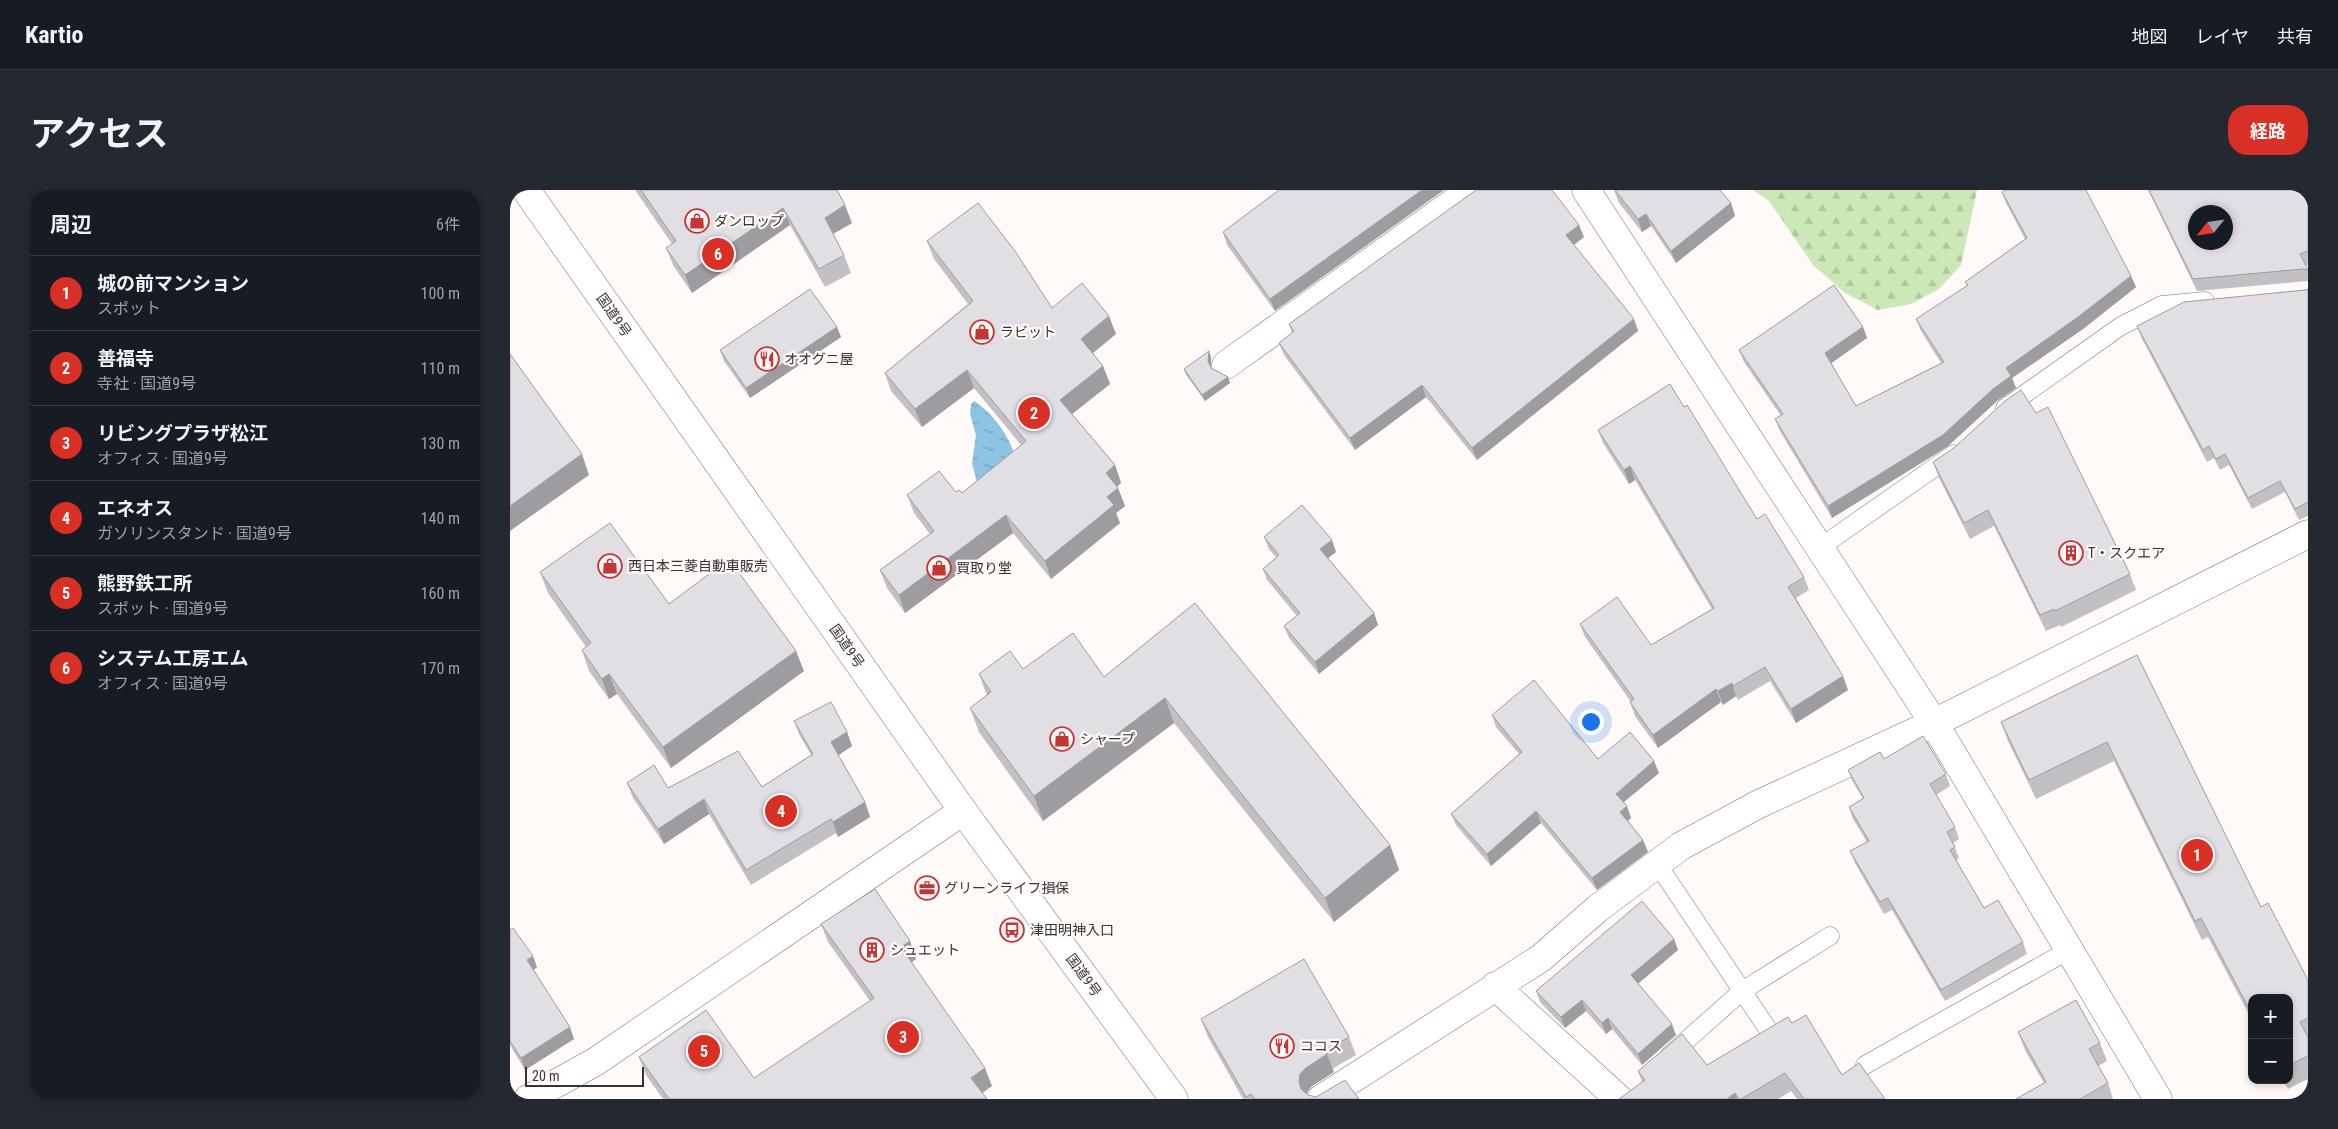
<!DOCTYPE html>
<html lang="ja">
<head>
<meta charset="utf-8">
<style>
  body { margin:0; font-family:"Roboto Condensed","Noto Sans JP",sans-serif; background:#242831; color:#f1f3f6 }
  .controls { position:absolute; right:15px; bottom:15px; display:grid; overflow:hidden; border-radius:10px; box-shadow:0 2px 8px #0003 }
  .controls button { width:45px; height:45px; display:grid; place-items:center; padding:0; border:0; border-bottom:1px solid #363941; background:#171b24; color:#f1f3f6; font:25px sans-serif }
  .compass { position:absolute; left:1678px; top:15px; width:45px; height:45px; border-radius:50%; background:#171b24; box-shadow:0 2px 8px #0003; rotate:240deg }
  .scale { position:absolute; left:15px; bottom:12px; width:119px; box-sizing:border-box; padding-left:5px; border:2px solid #363433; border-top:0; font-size:14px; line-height:18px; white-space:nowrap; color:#363433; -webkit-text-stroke:4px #fff9f7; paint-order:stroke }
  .you { position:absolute; left:1080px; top:531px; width:18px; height:18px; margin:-12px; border:4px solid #fff; border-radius:50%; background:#1a73e8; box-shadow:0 0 0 8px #1a73e833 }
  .badge { display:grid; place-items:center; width:32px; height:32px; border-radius:50%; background:#d93025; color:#fff; font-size:16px; font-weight:700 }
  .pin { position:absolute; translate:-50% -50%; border:2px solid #fff; box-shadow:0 1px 5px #0006 }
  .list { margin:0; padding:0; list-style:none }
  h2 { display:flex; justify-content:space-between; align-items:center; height:65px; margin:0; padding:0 20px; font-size:21px }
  h2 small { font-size:16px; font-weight:400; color:#9ea1a6 }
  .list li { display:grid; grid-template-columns:32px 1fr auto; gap:15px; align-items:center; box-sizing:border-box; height:75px; padding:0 20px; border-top:1px solid #363941 }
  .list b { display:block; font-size:19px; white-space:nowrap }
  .list p { margin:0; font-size:16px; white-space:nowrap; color:#9ea1a6 }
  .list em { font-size:16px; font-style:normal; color:#9ea1a6 }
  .map { position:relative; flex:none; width:1798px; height:909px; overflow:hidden; border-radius:20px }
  header { display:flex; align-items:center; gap:30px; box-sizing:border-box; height:70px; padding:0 25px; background:#171b24; border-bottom:1px solid #363941 }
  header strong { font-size:24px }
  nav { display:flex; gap:28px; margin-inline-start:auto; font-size:18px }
  .intro { display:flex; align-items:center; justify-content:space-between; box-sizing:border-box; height:120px; padding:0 30px }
  h1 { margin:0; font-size:35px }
  .button { padding:12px 22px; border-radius:20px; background:#d93025; color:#fff; font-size:18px; font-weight:700 }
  main { display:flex; gap:30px; padding:0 30px }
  aside { flex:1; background:#171b24; border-radius:20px; box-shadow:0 2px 8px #0003 }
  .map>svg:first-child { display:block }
</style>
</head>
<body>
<header>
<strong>Kartio</strong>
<nav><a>地図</a><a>レイヤ</a><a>共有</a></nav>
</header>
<div class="intro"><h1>アクセス</h1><a class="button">経路</a></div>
<main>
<aside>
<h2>周辺<small>6件</small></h2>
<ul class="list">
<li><span class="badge">1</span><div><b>城の前マンション</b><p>スポット</p></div><em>100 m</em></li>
<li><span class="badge">2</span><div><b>善福寺</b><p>寺社 · 国道9号</p></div><em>110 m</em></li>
<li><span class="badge">3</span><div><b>リビングプラザ松江</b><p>オフィス · 国道9号</p></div><em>130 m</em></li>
<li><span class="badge">4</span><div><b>エネオス</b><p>ガソリンスタンド · 国道9号</p></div><em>140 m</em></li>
<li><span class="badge">5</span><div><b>熊野鉄工所</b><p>スポット · 国道9号</p></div><em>160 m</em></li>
<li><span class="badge">6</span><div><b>システム工房エム</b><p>オフィス · 国道9号</p></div><em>170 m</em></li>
</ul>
</aside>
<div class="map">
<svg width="1798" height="909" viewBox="0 0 1798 909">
  <defs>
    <pattern id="forest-firs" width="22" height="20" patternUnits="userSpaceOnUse" patternTransform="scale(1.25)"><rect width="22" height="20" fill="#cde8b8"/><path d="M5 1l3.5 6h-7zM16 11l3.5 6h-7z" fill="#b1c89f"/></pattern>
    <pattern id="water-ripples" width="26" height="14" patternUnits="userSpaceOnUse" patternTransform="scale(1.25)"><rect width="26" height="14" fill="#8dc4e4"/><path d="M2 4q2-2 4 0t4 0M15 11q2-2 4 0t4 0" fill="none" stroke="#74a0b9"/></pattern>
  </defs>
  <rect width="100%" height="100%" fill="#fff9f7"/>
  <!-- forest -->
  <path fill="url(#forest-firs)" d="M1243 0H1467L1451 75 1429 99 1401 114 1368 120 1335 103 1303 75 1259 11Z"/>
  <!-- water -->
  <path fill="url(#water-ripples)" d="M464 211C482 222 500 247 505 266L469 300 462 273 466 245 460 224 461 214Z"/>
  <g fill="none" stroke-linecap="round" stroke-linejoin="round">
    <!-- service casing -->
    <g stroke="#7a7573" stroke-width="19">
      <path id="service" d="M1495 218 1611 136 1652 115 1695 111
        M1309 358 1444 264
        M1146 672 1263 847
        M1159 866 1232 801 1320 746
        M1355 875 1559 760"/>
    </g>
    <!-- minor casing -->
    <g stroke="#7a7573" stroke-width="29">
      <path id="minor" d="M1076 0 1424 533 1648 909
        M716 175 961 0
        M985 796 1109 909
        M18 909 85 872 453 621
        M811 909 1031 768 1087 719 1171 656 1247 615 1424 533 1798 344"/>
    </g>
    <!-- trunk casing -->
    <g stroke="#7a7573" stroke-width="29">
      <path id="trunk" d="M16 0 453 621 664 909"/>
    </g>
    <!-- service -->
    <use href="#service" stroke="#fff" stroke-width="18"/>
    <!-- minor -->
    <use href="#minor" stroke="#fff" stroke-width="28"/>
    <!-- trunk -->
    <use href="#trunk" stroke="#fff" stroke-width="28"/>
  </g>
  <!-- wall -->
  <path fill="#c2c0c4" d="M125 0H327L342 33 323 44 334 65 341 83 315 97 280 35 182 103 163 75 156 58 162 54Z
    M769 0 765 121 717 55 713 42Z
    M1104 0 1221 13 1225 26 1166 73 1141 36 1132 42 1109 13Z
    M1638 0H1798V75H1796L1798 79V91L1687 101Z
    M1492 2 1621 86 1626 97 1573 139 1502 188 1506 198 1487 211 1437 257 1322 328 1270 241 1265 229 1271 226 1234 172 1229 160 1353 137 1357 148 1321 173 1346 216 1431 173 1411 141 1406 129 1457 96 1455 92 1515 49 1496 13Z
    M1074 47 1064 55 1124 129 1128 141 967 270 916 207 845 260 774 165 769 153 782 143 779 134Z
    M417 51 542 118 606 144 583 163 593 176 600 194 562 224 605 275 611 293 607 296 615 316 606 323 610 333 541 389 503 343 395 423 377 398 370 380 420 344 404 323 397 305 446 302 452 303 511 255 464 198 412 237 381 201 375 183 458 114 424 69Z
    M1798 99V326L1789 330 1775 302 1742 319 1719 275 1710 280 1704 268 1697 272 1631 147 1627 136Z
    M327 137 331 147 240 208 214 171 210 160Z
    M701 167V178L718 187 720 193 695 211 676 185 674 179Z
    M1174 217 1247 329 1294 387 1299 400 1286 408 1338 500 1286 533 1260 491 1228 510 1226 506 1213 515 1211 512 1148 558 1125 526 1120 512H1121L1075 447 1070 434 1141 455 1202 419 1125 290 1119 294 1093 253 1088 240Z
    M1423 272 1620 384 1626 400 1551 437 1550 435 1536 441 1484 336 1460 349 1429 288Z
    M754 347 826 362 818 368 864 423 868 435 809 484 779 448 774 436 787 426 757 390 753 379 766 367 759 359Z
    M30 382 159 414 294 481 161 578 107 504 99 509 79 481 72 460 76 457 38 403Z
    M685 413 880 655 889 680 824 732 664 533 533 631 469 542 460 518 477 506 469 484 513 479 594 487Z
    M1627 465 1751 717 1798 790V889L1778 899 1773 890H1779V808H1742V830L1698 747 1692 750 1604 571 1526 609 1498 551 1491 532Z
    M982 525 1088 569 1149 583 1114 612 1121 628 1118 631 1133 650 1138 662 1087 700 1031 633 981 676 946 635 941 624 1009 564 986 537Z
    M284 531 337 542 342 556 328 565 355 612 360 627 328 647 326 643 241 695 199 624 154 654 123 608 117 593 158 598 252 597 301 565 290 546Z
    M1374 569 1436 584 1440 596 1426 605 1445 637 1449 649 1443 653 1449 668 1446 670 1474 718 1513 752 1517 764 1435 811 1382 720 1374 724 1345 673 1340 661 1357 652 1343 629 1339 617 1353 609 1343 592 1338 580Z
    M311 734 400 751 406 769 401 773 482 896 472 903 477 909H153L136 885 129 867 244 888 360 811 318 752Z
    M0 740 27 777 24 780 64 849 15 880 0 855Z
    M1164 749 1168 760 1128 794 1166 845 1132 875 1102 839 1096 844 1076 821 1055 838 1030 812 1026 801Z
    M691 829 839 847 846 865 822 879 824 882 802 896 797 902V904L798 905 806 907 849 909H733L698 847Z
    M1282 833 1332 885 1375 909H1287L1281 901 1268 909H1109L1132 892 1128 881 1197 875Z
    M1508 842 1590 853 1597 871 1588 876 1598 893 1603 909H1506L1534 893 1515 860Z"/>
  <!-- shaded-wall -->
  <path fill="#9e9ca0" d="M912 0H934L765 121 760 109Z
    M1221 13 1225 26 1166 73 1161 61Z
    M335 15 342 33 321 45 315 28Z
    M273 18 280 35 182 103 175 85Z
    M1136 24 1141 36 1132 42 1128 29Z
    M1069 35 1074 47 1061 57 1056 45Z
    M1621 86 1626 97 1573 139 1502 188 1506 198 1487 211 1437 257 1322 328 1318 316 1496 178Z
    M599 126 606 144 578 167 571 149Z
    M1124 129 1128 141 967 270 962 258Z
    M327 137 331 147 240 208 236 198Z
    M1353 137 1357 148 1320 174 1315 163Z
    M699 161 701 167V177L698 171Z
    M593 176 600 194 557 228 550 210Z
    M457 180 464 198 412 237 405 219Z
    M718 187 720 193 695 211 692 205Z
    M912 195 916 207 845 260 840 248Z
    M72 264 79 285 0 341V316Z
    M605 275 611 293 602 301 596 283Z
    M1120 276 1125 290 1119 294 1114 280Z
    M608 298 615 316 606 323 610 333 541 389 535 371 597 307Z
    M496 325 503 343 395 423 389 405Z
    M822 350 826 362 814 371 810 359Z
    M864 423 868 435 809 484 805 472Z
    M286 461 294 481 161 578 153 557Z
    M99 484 107 504 99 509 92 489Z
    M1333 486 1338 500 1286 533 1281 519Z
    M1222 493 1226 506 1213 515 1208 501Z
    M1206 499 1211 512 1148 558 1143 545Z
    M655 508 664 533 533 631 524 606Z
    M337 542 342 556 326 567 321 552Z
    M1144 571 1149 583 1110 615 1106 604Z
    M194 609 199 624 154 654 148 639Z
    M355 612 360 627 328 647 323 632Z
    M1117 616 1121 628 1114 633 1110 622Z
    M1026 621 1031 633 981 676 977 664Z
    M1133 650 1138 662 1087 700 1082 688Z
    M880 655 889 680 824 732 815 708Z
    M1164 749 1168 760 1125 796 1121 785Z
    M400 751 406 769 397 775 391 757Z
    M23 766 27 777 21 781 17 770Z
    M1072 810 1076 821 1055 838 1051 827Z
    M1098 828 1102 839 1096 844 1092 833Z
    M1162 834 1166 845 1132 875 1128 864Z
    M60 837 64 849 15 880 11 868Z
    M817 864 824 882 802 896 797 902 796 909H795L789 892 790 884 796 878Z
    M475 878 482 896 468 906 461 888Z
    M1225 903 1227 909H1217Z"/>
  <!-- building -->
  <path fill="#e1dfe4" stroke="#9e9ca0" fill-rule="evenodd" d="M131 0H327L335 15 315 28 334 65 309 79 273 18 175 85 156 58 166 51Z
    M769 0H912L760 109 713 42Z
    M966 0H1042L1069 35 1056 45 1124 129 962 258 912 195 840 248 769 153 784 141 779 134Z
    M1105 0H1210L1221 13 1161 61 1136 24 1128 29Z
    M1495 0H1576L1621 86 1568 127 1496 178 1501 186 1483 199 1433 245 1318 316 1265 229 1273 224 1229 160 1324 95 1353 137 1315 163 1346 216 1434 172 1406 129 1458 95 1455 92 1517 48 1492 2Z
    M1639 0H1798V61L1790 64 1798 80 1793 79 1683 89ZM1686 22H1716V52H1686Z
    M468 13 505 61 542 118 572 93 599 126 571 149 593 176 550 210 605 275 596 283 608 298 597 307 604 315 535 371 496 325 389 405 370 380 424 341 397 305 429 281 446 302 449 300 452 303 516 251 457 180 405 219 375 183 463 111 417 51Z
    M300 99 327 137 236 198 210 160Z
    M1798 99V312L1785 319 1770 291 1738 308 1715 264 1706 269 1699 256 1693 260 1627 136 1674 112 1795 100Z
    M699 161 698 171 701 178 718 187 692 205 674 179Z
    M0 164 72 264 0 316Z
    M1160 194 1174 217 1177 215 1247 329 1255 324 1294 387 1278 397 1333 486 1281 519 1255 477 1223 496 1222 493 1208 501 1206 499 1143 545 1120 512 1124 509 1070 434 1107 407 1141 455 1204 418 1120 276 1114 280 1088 240Z
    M1511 200 1526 223 1538 217 1620 384 1545 421 1544 419 1530 425 1478 320 1454 333 1423 272 1445 257 1495 211Z
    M792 315 822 350 810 359 864 423 805 472 774 436 790 423 753 379 769 365 754 347Z
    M100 333 159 414 219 369 286 461 153 557 99 484 92 489 72 460 81 453 30 382Z
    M685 413 880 655 815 708 655 508 524 606 460 518 481 502 469 484 500 461 513 479 563 443 594 487Z
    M1627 465 1751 717 1758 713 1798 790V828L1790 832 1798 847V866L1779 875V808H1742V824L1691 728 1685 731 1597 552 1519 590 1491 532Z
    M1024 490 1088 569 1120 542 1144 571 1106 604 1117 616 1110 622 1133 650 1082 688 1026 621 977 664 941 624 1012 562 982 525Z
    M321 512 337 542 321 552 355 612 323 632 321 629 236 680 194 609 148 639 117 593 144 575 158 598 228 561 252 597 303 564 284 531Z
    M1413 546 1436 584 1420 594 1445 637 1437 642 1445 657 1440 660 1474 718 1488 710 1513 752 1431 800 1378 708 1370 712 1340 661 1359 651 1339 617 1354 608 1338 580 1370 562 1374 569Z
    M365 699 400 751 391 757 475 878 461 888 477 909H159L129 867 196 820 244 888 364 808 311 734Z
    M1132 711 1164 749 1121 785 1162 834 1128 864 1098 828 1092 833 1072 810 1051 827 1026 801Z
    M3 738 23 766 17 770 60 837 11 868 0 851V740Z
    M794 769 839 847 815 861 817 864 796 878 790 884 789 892 791 899 798 905 806 907 835 890 849 909H745L741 904 736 907 691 829Z
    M1566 810 1590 853 1579 859 1598 893 1570 909H1506L1536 892 1508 842Z
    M1296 825 1332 885 1349 873 1375 909H1294L1275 883 1231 909H1229L1225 903 1217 909H1109L1135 890 1128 881 1172 844 1197 875 1278 827 1282 833Z"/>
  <!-- icons -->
  <defs>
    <g id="shop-ring" transform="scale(1.25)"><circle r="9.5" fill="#fff9f7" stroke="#c43536" stroke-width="1.5"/><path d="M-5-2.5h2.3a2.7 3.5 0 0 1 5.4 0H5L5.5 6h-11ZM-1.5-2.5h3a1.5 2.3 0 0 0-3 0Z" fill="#c43536"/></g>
    <g id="restaurant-ring" transform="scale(1.25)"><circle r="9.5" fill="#fff9f7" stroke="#c43536" stroke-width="1.5"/><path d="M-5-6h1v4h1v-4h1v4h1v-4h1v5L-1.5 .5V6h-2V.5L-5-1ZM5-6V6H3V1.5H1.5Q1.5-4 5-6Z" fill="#c43536"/></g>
    <g id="building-ring" transform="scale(1.25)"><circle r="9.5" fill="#fff9f7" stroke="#c43536" stroke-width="1.5"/><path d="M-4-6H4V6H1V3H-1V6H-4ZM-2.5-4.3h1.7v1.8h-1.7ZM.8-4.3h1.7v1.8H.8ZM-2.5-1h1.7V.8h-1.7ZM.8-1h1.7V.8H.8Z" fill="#c43536"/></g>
    <g id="office-ring" transform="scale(1.25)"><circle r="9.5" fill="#fff9f7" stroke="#c43536" stroke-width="1.5"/><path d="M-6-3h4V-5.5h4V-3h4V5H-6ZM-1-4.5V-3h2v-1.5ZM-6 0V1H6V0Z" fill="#c43536"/></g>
    <g id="bus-ring" transform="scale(1.25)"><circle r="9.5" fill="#fff9f7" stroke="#c43536" stroke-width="1.5"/><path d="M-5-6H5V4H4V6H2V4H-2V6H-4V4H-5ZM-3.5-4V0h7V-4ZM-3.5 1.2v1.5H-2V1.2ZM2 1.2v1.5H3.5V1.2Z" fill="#c43536"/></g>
  </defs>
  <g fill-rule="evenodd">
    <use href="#shop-ring" x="187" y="31"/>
    <use href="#shop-ring" x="472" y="142"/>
    <use href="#restaurant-ring" x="257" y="169"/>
    <use href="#building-ring" x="1561" y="363"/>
    <use href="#shop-ring" x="100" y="376"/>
    <use href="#shop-ring" x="429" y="378"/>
    <use href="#shop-ring" x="552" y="549"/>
    <use href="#office-ring" x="417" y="698"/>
    <use href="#bus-ring" x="502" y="740"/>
    <use href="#building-ring" x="362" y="760"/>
    <use href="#restaurant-ring" x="772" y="856"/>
  </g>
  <g text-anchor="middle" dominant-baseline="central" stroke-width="4.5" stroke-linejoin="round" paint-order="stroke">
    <!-- poi labels -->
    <g font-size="14" fill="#363433" stroke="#fff9f7" text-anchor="start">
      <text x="204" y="31">ダンロップ</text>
      <text x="490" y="142">ラビット</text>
      <text x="274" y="169">オオグニ屋</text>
      <text x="1578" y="363">T・スクエア</text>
      <text x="118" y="376">西日本三菱自動車販売</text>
      <text x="446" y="378">買取り堂</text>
      <text x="570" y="549">シャープ</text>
      <text x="434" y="698">グリーンライフ損保</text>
      <text x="520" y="740">津田明神入口</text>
      <text x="380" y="760">シュエット</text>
      <text x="790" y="856">ココス</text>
    </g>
    <!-- street labels -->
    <g font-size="14" fill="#363433" stroke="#fff9f7">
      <text transform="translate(104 125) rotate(55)">国道9号</text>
      <text transform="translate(337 456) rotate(55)">国道9号</text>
      <text transform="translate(574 785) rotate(54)">国道9号</text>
    </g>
  </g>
</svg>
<div class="controls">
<button>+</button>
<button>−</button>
</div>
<svg class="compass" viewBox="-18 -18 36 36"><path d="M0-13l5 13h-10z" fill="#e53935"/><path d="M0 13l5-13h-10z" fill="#9ea1a6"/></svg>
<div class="scale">20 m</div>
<div class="you"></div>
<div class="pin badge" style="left:1687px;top:665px">1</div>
<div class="pin badge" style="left:524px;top:223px">2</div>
<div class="pin badge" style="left:393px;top:847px">3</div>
<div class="pin badge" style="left:271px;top:621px">4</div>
<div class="pin badge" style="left:194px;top:861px">5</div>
<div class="pin badge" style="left:208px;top:64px">6</div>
</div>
</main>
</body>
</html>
